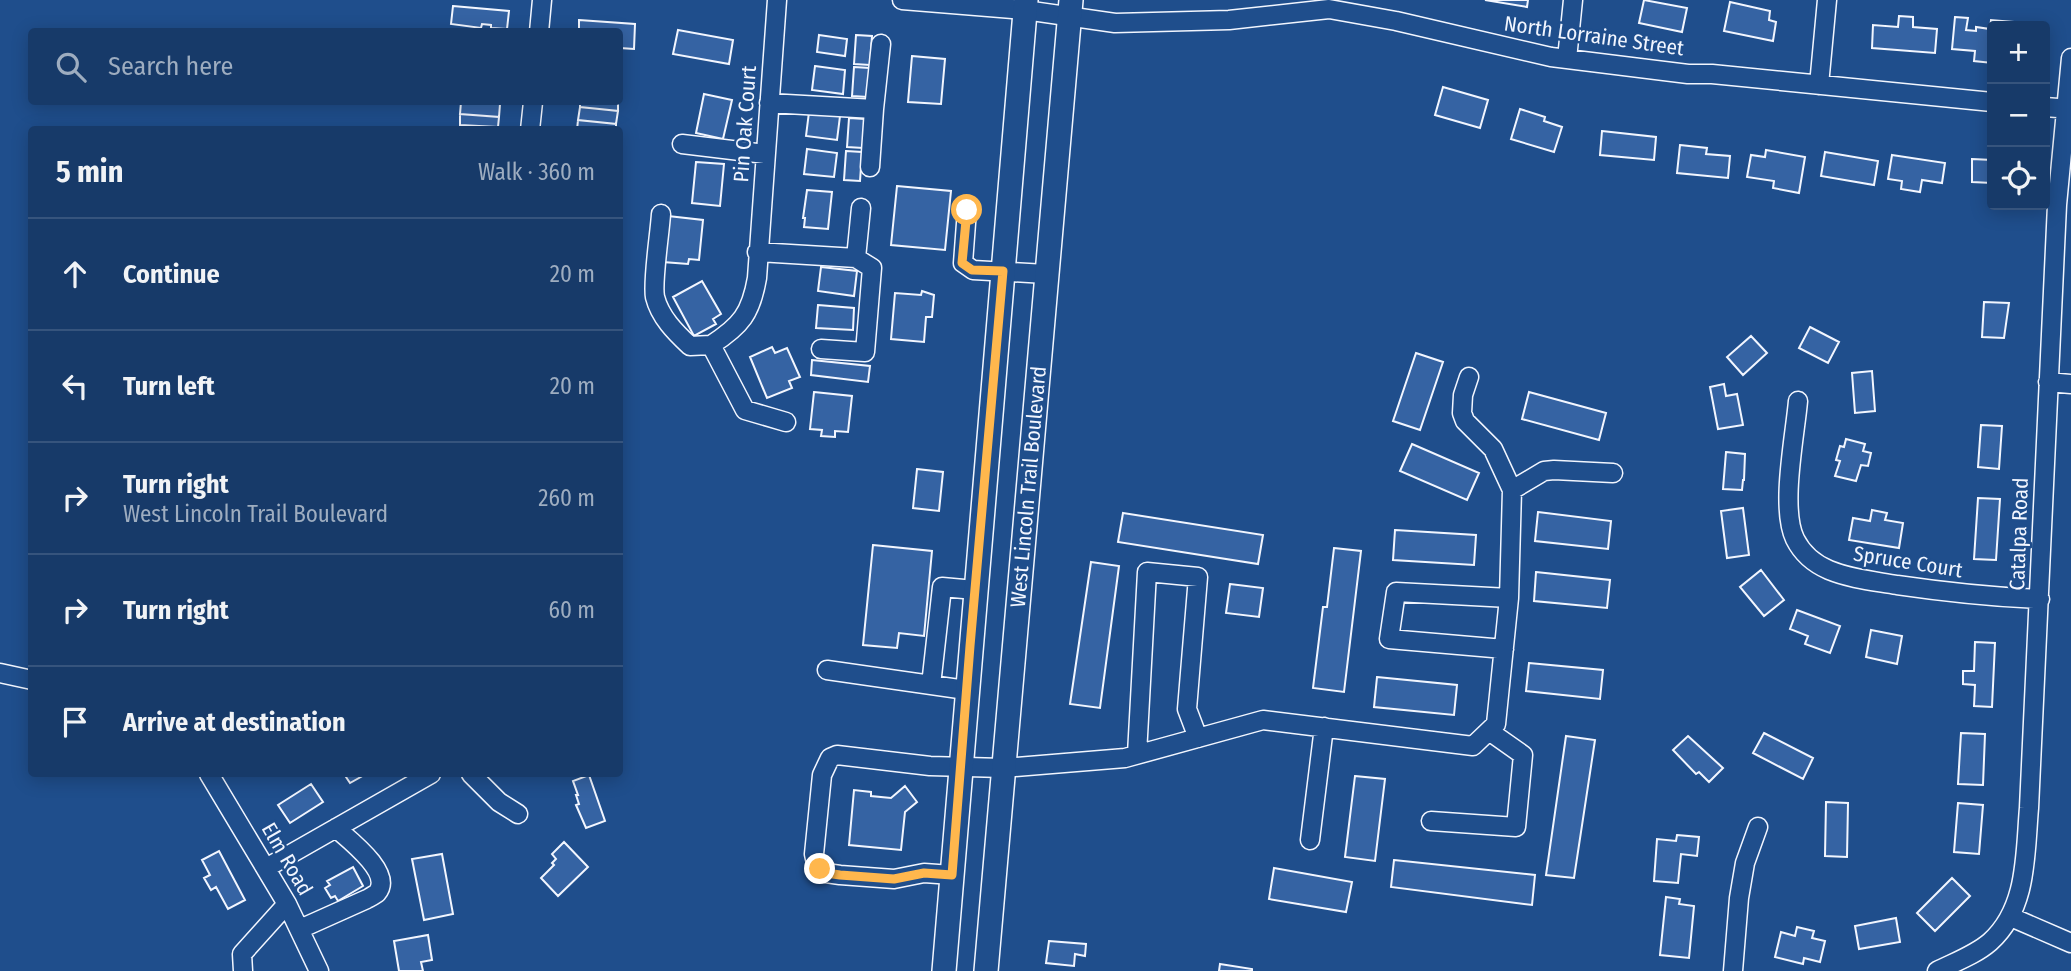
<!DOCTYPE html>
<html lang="en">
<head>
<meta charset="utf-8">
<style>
  body { margin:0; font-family:"Fira Sans Condensed",sans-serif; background:#20416f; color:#f1f3f6 }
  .controls { position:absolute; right:21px; top:21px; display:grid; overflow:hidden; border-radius:7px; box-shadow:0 4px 18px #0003 }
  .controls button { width:63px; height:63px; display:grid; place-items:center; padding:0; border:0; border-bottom:2px solid #36547d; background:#173a69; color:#f1f3f6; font:35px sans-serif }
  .stop { position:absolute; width:21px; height:21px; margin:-16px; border:5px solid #ffb74d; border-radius:50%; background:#fff }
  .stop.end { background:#ffb74d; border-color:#fff; box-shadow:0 2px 7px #0008 }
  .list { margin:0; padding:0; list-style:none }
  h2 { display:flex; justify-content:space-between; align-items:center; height:91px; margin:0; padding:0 28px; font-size:30px }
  h2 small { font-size:23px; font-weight:400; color:#9eadc0 }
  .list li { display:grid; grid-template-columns:46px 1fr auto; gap:21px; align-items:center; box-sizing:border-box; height:112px; padding:0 28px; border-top:2px solid #36547d }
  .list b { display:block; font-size:26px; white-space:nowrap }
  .list p { margin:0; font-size:23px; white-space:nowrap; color:#9eadc0 }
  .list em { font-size:23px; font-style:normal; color:#9eadc0 }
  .icon { flex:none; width:38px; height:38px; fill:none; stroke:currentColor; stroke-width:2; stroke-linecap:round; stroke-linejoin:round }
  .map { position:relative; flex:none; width:2071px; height:971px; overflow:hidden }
  .search { position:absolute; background:#173a69; box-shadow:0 4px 18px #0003; left:28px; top:28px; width:595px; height:77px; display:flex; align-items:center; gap:18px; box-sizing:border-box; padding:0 24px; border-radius:7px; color:#9eadc0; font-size:26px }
  .panel { position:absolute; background:#173a69; box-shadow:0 4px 18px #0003; left:28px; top:126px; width:595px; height:651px; border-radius:7px }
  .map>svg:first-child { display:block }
</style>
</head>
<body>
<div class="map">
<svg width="2071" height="971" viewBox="0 0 2071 971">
  <rect width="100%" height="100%" fill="#1f4e8c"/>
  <!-- building -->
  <path fill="#3563a3" stroke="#f2f6ff" stroke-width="2" d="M1485 0H1528L1527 7Z
    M1644 0 1687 8 1682 32 1639 23Z
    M1730 2 1770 11 1769 20 1776 22 1773 41 1724 31Z
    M453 6 509 11 507 29 491 28V25L482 24 481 28 451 24Z
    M1899 16 1913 17V27L1937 29 1935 53 1872 48 1873 25 1898 27Z
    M1955 17 1968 18 1966 30 1976 31V27L1990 29 1991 20 2025 23 2024 26H1992V63L1974 61 1975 51 1952 49Z
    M579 20 635 24 634 49 620 48V32H579Z
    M678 30 733 40 729 64 673 54Z
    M819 35 847 39 845 56 817 52Z
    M856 35 872 36 870 65 854 64Z
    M912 56 945 59 941 104 908 102Z
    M815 66 845 70 843 94 812 90Z
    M854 67 870 68 868 97 852 96Z
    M1443 87 1488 100 1480 128 1435 115Z
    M704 94 732 100 723 139 696 133Z
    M461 102 500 104 499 117 460 114Z
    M580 102H618V111L580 107Z
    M580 107 618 111 616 124 578 120Z
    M1520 109 1545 117 1544 121 1562 127 1554 152 1511 139Z
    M809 112 840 116 837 140 806 136Z
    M460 114 499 117 498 127 460 125Z
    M849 118 865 119 863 148 847 147Z
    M578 120 616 124V130H577Z
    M1602 131 1656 137 1654 160 1600 155Z
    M1680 145 1707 148 1706 154 1730 156 1728 178 1677 173Z
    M807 149 837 153 834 177 804 174Z
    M1766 150 1805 157 1799 193 1773 188 1774 181 1747 177 1751 155 1765 157Z
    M846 151 862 152 860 181 844 180Z
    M1825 152 1878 161 1874 185 1821 176Z
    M1892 155 1945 163 1942 183 1922 180 1920 192 1901 189 1902 181 1888 179Z
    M1972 159 1992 160V183L1972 182Z
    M696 162 724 164 720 206 692 203Z
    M897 186 951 191 945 250 891 245Z
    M807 190 832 192 828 229 804 227 805 218H803Z
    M668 216 703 220 699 260 689 259 688 264 663 262Z
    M821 267 857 271 854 296 818 291Z
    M702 281 721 314 713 319 716 324 694 336 673 297Z
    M922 291 934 295 932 317H926L924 342 891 339 895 293 921 295Z
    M1984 302 2009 303 2004 338 1982 337Z
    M818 305 854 308 853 330 816 328Z
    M1810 327 1839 342 1828 363 1799 348Z
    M1751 336 1767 353 1743 375 1727 357Z
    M772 347 775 353 787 348 800 377 789 381 792 388 767 398 750 357Z
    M1416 353 1443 362 1420 430 1393 421Z
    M812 360 870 366 868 382 811 375Z
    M1872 371 1875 411 1855 413 1852 373Z
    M1724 384 1726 396 1737 394 1743 425 1718 429 1710 387Z
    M814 392 852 396 848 432 835 431V437L821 436 822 430 810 429Z
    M1529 392 1606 413 1599 440 1522 419Z
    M1981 425 2002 426 1999 469 1978 467Z
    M1846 439 1865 444 1863 451 1871 453 1868 466 1861 465 1856 481 1835 476 1840 461 1836 460 1840 446 1844 447Z
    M1412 444 1479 473 1467 500 1400 471Z
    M1726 452 1745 454 1744 480H1743L1742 490 1723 489Z
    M917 469 943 472 939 511 913 508Z
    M1978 498 2000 499 1996 560 1974 559Z
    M1743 508 1749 555 1727 558 1721 511Z
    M1872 510 1887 513 1885 520 1903 523 1899 548 1849 540 1853 518 1870 521Z
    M1538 512 1611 521 1608 549 1535 541Z
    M1123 513 1263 535 1258 564 1118 542Z
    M1395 530 1476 535 1474 565 1393 560Z
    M873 545 932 551 924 636 899 633 897 648 863 645Z
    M1334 548 1361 551 1344 692 1313 688 1323 607H1327Z
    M1091 562 1119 566 1100 708 1070 704Z
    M1761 570 1784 600 1764 616 1740 587Z
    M1536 572 1610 580 1607 608 1534 601Z
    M1230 584 1263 588 1259 617 1226 613Z
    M1797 610 1840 626 1830 653 1805 644 1808 636 1790 629Z
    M1871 630 1902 636 1897 664 1866 657Z
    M1975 642 1995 643 1992 707 1974 706 1975 685 1963 684V671H1974Z
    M1529 663 1603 670 1600 699 1526 691Z
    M1377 677 1457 685 1454 715 1374 707Z
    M1764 733 1813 758 1803 779 1753 753Z
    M1961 733 1985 734 1983 785 1958 784Z
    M1566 736 1595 740 1574 878 1546 875Z
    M1688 736 1723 768 1709 782 1699 772 1696 774 1673 750Z
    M344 774H366L350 783Z
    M589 775 605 821 586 828 576 805 579 804 576 795H578L573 781Z
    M1355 776 1385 779 1375 861 1345 857Z
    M311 784 323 802 290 823 278 805Z
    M905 786 917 802 905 812 901 850 849 845 854 790 871 792V796L891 798Z
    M1826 802 1848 803 1847 857 1825 856Z
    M1958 803 1983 805 1979 854 1954 852Z
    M1677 835 1699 837 1697 856 1681 854 1678 883 1654 881 1657 839 1676 841Z
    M564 842 588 867 558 896 541 878 554 865 552 863 556 859 552 854Z
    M219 851 245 900 228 909 216 887 211 890 204 878 210 875 202 860Z
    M442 854 453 914 424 920 412 859Z
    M1394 860 1535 875 1532 905 1391 887Z
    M353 867 363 886 338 901 335 896 331 898 325 888 330 885 327 881Z
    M1274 868 1352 882 1346 912 1269 899Z
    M1952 878 1970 896 1935 931 1917 913Z
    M1666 897 1680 899 1679 904 1694 906 1689 958 1660 955Z
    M1896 918 1900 942 1859 949 1855 926Z
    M1797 927 1814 931 1812 938 1825 941 1820 962 1804 958 1803 964 1775 957 1781 932 1795 936Z
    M428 935 432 960 421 962 423 971H399L394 941Z
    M1049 941 1086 944 1085 956 1075 954 1074 966 1046 963Z
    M1220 964 1252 969V971H1219Z"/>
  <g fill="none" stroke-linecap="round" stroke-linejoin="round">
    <!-- minor casing -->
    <g stroke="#f2f6ff" stroke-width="21">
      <path id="minor" d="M777 0 757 278C751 313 741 326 711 345L745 410 786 422
        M902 0 1025 10 1115 23 1229 20 1329 9 1396 21 1551 57 1688 74H1712L1992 102
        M539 32 542 0
        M1567 59 1573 0
        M1819 85 1827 0
        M769 103 874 109 881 44
        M2045 107 2071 109
        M530 130 533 102
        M682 144 765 154
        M870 167 874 109
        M967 210 963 263 973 270 1046 274
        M661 214C660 232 652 282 655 297 660 317 675 332 690 346L711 345
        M757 252 856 258 861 208
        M821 349 865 352 872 268 856 258
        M2048 382 2071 384
        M1798 401C1795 436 1780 508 1795 539 1802 553 1815 564 1829 570 1851 579 1874 581 1897 585 1945 592 1991 597 2040 599
        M1512 490 1544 471 1554 470 1613 473
        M1504 649 1389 639 1396 592 1509 598
        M827 670 966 690
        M0 673 32 680
        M931 685 942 587 975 590
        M1137 754 1147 572 1198 577 1187 709 1198 738
        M209 774 287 904 319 971
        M471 774 499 802 518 814
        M1431 821 1516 827 1523 755 1489 731
        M1310 840 1324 727
        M266 868 431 774
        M952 875 924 873 894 879 840 875 826 873 820 869 816 863 814 854 822 775 830 758 837 755 930 766 1003 768 1125 758 1263 720 1473 746 1496 724 1509 598 1512 490 1493 449 1465 421 1462 413 1463 395 1469 377
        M2011 917 2071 943
        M300 929 367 899C368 899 377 893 377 893 394 873 348 839 336 828
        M243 971 242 954 287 904
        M1733 971 1739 898 1745 863 1758 827
        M1937 971C1955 962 1975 955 1990 942 2028 908 2025 853 2029 808L2057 205 2071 58"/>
    </g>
    <!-- major casing -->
    <g stroke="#f2f6ff" stroke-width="26">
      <g id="major">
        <path d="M944 971 1026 0"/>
        <path id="s1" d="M986 971 1071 0"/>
      </g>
    </g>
    <!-- minor -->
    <use href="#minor" stroke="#1f4e8c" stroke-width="18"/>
    <!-- major -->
    <use href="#major" stroke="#1f4e8c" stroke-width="23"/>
  </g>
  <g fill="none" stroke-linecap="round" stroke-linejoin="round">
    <!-- route -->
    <path stroke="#ffb74d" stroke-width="9" d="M820 869 826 873 840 875 894 879 924 873 952 875 970 646 1003 271 972 270 962 263 967 210"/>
  </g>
  <g text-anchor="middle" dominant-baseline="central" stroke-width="5" stroke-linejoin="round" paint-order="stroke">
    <!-- street labels -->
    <g font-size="21" fill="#f2f6ff" stroke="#1f4e8c">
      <text transform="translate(1594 36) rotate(8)">North Lorraine Street</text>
      <text transform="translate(745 124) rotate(-86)">Pin Oak Court</text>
      <text stroke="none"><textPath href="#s1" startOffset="486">West Lincoln Trail Boulevard</textPath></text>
      <text transform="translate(2019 534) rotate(-88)">Catalpa Road</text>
      <text transform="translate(1908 562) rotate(9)">Spruce Court</text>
      <text transform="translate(287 859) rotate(60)">Elm Road</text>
    </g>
  </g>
</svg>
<div class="controls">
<button>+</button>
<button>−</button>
<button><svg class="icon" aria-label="locate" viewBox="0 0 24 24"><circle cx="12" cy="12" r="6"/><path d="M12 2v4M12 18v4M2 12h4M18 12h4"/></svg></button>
</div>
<div class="stop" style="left:967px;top:210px"></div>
<div class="stop end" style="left:820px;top:869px"></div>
<div class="search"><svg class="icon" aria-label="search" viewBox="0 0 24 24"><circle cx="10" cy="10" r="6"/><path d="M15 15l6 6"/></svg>Search here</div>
<section class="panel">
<h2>5 min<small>Walk · 360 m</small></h2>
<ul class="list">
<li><svg class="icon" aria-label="ahead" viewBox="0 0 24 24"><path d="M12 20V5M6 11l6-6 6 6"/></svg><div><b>Continue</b></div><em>20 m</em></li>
<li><svg class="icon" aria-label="left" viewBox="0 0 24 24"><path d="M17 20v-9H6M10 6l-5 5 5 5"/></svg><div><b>Turn left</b></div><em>20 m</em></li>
<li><svg class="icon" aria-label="right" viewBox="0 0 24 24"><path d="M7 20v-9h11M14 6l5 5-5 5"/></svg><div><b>Turn right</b><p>West Lincoln Trail Boulevard</p></div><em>260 m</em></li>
<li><svg class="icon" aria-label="right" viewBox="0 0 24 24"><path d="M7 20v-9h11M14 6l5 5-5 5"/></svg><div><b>Turn right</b></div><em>60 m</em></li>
<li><svg class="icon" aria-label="arrive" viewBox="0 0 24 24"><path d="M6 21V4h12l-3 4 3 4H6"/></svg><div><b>Arrive at destination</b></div></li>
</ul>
</section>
</div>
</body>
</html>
